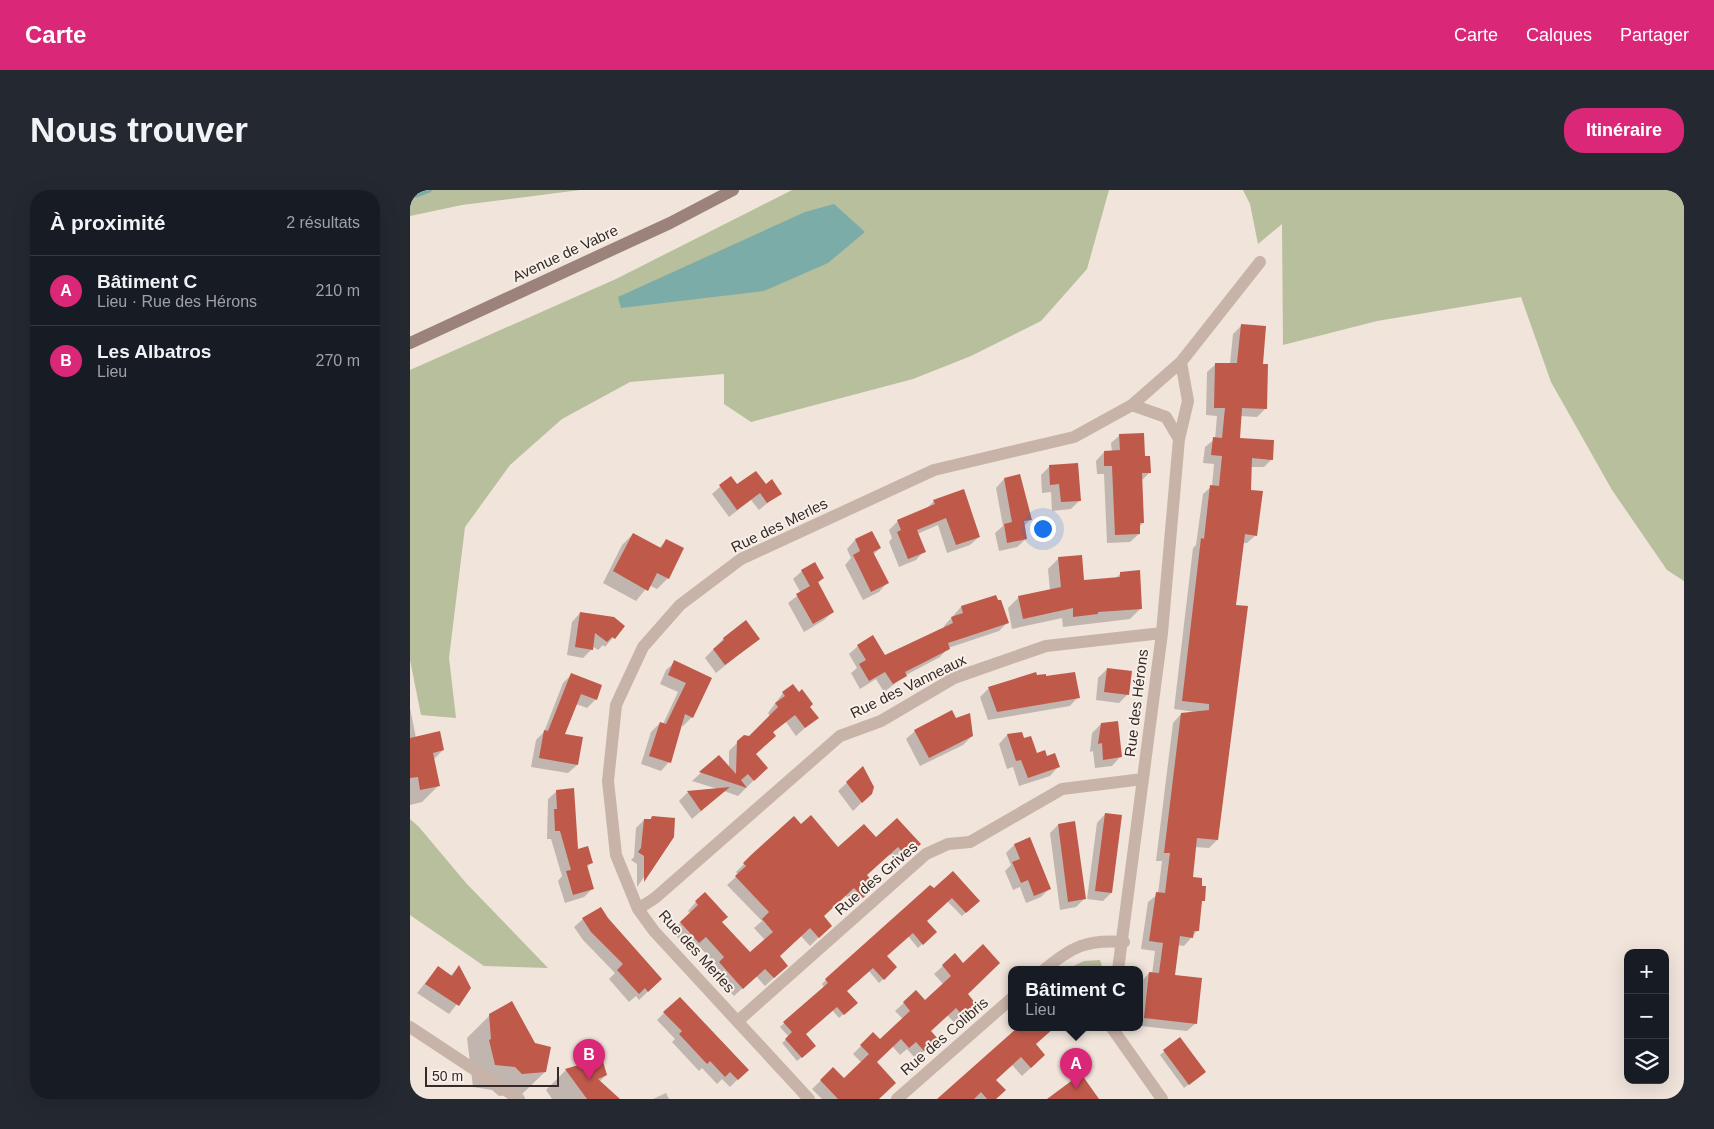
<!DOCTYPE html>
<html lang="fr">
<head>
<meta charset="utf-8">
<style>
  body { margin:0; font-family:Arial,sans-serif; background:#242831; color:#f1f3f6 }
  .controls { position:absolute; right:15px; bottom:15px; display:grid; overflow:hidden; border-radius:10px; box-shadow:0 5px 20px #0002 }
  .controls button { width:45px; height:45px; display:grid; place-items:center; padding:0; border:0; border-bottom:1px solid #363941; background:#171b24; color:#f1f3f6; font:25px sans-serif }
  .scale { position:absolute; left:15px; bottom:12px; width:134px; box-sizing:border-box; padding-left:5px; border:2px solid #352a28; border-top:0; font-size:14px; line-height:18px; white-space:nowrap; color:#352a28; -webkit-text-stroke:4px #f8efe8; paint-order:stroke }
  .you { position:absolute; left:632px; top:338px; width:18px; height:18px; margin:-12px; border:4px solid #fff; border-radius:50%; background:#1a73e8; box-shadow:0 0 0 8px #1a73e833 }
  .badge { display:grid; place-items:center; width:32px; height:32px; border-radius:50%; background:#db2777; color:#fff; font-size:16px; font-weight:700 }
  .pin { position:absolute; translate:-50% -41px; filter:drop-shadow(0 1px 2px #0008) }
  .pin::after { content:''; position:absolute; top:26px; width:18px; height:15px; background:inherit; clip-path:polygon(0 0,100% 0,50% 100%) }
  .popup { position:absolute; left:598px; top:776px; width:135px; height:65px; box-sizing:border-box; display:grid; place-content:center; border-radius:10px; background:#171b24; filter:drop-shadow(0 1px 4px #0005); font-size:16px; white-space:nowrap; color:#9ea1a6 }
  .popup b { font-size:19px; color:#f1f3f6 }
  .popup::after { content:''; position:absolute; left:50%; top:100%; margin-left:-10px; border:10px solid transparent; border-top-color:#171b24 }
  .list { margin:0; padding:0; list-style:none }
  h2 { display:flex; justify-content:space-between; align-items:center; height:65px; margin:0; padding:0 20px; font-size:21px }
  h2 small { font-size:16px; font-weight:400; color:#9ea1a6 }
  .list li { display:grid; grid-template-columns:32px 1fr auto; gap:15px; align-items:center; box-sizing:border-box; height:70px; padding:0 20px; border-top:1px solid #363941 }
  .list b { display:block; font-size:19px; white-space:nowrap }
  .list p { margin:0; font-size:16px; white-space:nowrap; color:#9ea1a6 }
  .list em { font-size:16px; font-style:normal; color:#9ea1a6 }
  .icon { flex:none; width:28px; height:28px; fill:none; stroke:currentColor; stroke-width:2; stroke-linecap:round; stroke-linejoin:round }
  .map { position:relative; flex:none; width:1274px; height:909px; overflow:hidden; border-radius:20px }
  header { display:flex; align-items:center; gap:30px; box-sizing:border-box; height:70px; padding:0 25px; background:#db2777; color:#fff }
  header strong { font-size:24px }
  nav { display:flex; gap:28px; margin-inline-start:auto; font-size:18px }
  .intro { display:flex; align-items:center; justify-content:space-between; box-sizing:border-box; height:120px; padding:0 30px }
  h1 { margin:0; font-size:35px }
  .button { padding:12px 22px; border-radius:20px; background:#db2777; color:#fff; font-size:18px; font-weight:700 }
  main { display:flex; gap:30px; padding:0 30px }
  aside { flex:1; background:#171b24; border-radius:20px; box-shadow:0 5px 20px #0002 }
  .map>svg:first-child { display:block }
</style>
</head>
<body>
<header>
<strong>Carte</strong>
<nav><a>Carte</a><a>Calques</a><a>Partager</a></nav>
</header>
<div class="intro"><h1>Nous trouver</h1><a class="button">Itinéraire</a></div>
<main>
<aside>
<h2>À proximité<small>2 résultats</small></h2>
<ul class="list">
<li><span class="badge">A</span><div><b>Bâtiment C</b><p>Lieu · Rue des Hérons</p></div><em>210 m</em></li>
<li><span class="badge">B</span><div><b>Les Albatros</b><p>Lieu</p></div><em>270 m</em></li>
</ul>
</aside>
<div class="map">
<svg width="1274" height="909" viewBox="0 0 1274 909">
  <rect width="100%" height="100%" fill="#f0e4db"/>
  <!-- green -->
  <path fill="#b7bf9c" d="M0 0H170L52 15 0 26Z
    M382 0H699L677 79 631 131 561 166 503 189 341 232 314 214V184L220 192 152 229 100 275 55 337 39 468 46 528 11 525 0 470V180L206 89Z
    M833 0H1274V391L1257 380 1202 300 1141 192 1111 107 967 131 873 155 872 34 848 54 840 14Z
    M0 629 9 637 56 693 138 778 74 776 0 725Z
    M690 770 693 780H655L674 771Z"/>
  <!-- water -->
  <path fill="#7caca8" d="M424 14 455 42 418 73 354 101 211 118 208 107 395 22Z"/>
  <!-- shadow -->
  <path fill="#0003" d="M832 135 852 175 855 219 847 227 830 226 828 249 862 269 854 277H841L839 301 846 345 837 353H833L825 416 807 650 799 658 785 657 781 688 793 710 790 713 787 741 774 756 767 755 764 786 786 833 777 841 730 836 731 792 739 783 742 784 745 761 731 759 738 712 748 704 752 671H746L763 533 771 524 785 522 764 519 783 358 786 355 793 304 802 296 804 274 793 273 795 257 805 249 807 226 796 225 797 182 806 174H820L823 144Z
    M710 245 734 267 740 282 731 291 733 333 729 337V344L720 352 697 353 694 284H687L686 271 694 262H702L701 253Z
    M640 276 669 311 661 319 642 321 641 302 632 303 631 285Z
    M320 288 327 296H355L370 303 349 320 341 310 319 327 302 304Z
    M594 289 620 330 613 337 616 349 607 357 589 361 585 343 593 336 586 298Z
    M524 311 569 347 560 355 537 363 528 335 507 344 514 361 506 370 489 377 479 352 482 348 479 340 488 331 515 320Z
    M462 342 470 358 463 365 477 393 469 402 453 410 435 375 441 368 437 359 445 350Z
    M223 344 249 358 256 351 258 388 247 399 239 395 226 411 193 393 212 355Z
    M649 368 673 391 705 389 711 383 731 418 720 429 653 437 652 428 602 439 598 418 609 407 640 400 638 379Z
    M392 381 413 388 407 394 423 422 414 430 394 442 378 413 391 403 383 389Z
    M586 406 597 433 589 441 538 458 530 467 496 485 474 502 466 489 450 499 441 483 447 478 439 464 448 456 475 467 534 439V436L551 417Z
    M170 423 213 436 195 457 193 455 188 460 182 456V459L173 468 157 465 162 432Z
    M314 448 348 449 306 483 295 468Z
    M265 472 300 489 282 527 273 536 271 535 259 572 251 581 231 574 241 542 250 533 253 534 268 502 250 494 256 480Z
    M697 479 718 504 709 513 686 510 688 488Z
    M162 484 186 509 177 518 166 514 154 545 167 575 158 583 121 577 126 550 134 542 153 493Z
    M579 498 668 507 660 516 578 530 570 507Z
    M373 503 399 517 407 527 386 546 376 532 362 543 344 565 356 578 328 606 314 601 282 629 269 611 277 603 308 599 282 591 309 566 319 578V561L328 552 340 548 360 526 358 523Z
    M0 518 6 548 33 560 24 569 29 595 12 612 0 615Z
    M545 529 562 546 553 555 510 576 496 549 505 541Z
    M691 534 710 567 702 576 685 578 683 561 680 562 682 543Z
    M611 544 613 550 626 565 637 568 648 577 640 586 609 596 603 577 597 579 589 554 597 545Z
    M453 578 452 612 443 621 428 601Z
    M147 601 167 661 181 673 177 677 183 698 174 707 155 713 148 691 152 686 141 649H137L138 609Z
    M695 624 701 703 693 711 677 709 687 633Z
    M242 627 263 646 227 697V674L221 670 224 667 226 638 234 630 239 631Z
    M648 635 675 708 666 717 650 720 640 643Z
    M391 636 428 659 466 649 509 654 488 674 479 664 455 685 456 704 444 716 435 705 412 726V744L400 756 391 746 368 766V784L355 796 346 786 324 806 301 781 307 776 287 754 280 761 262 741 280 723 278 721 286 712 311 732 340 764 355 750 344 738 352 731 317 695 328 685 326 682 342 666Z
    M619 649 639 699 631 707 616 713 610 697 603 700 595 681 601 675 596 663 604 655Z
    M520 696 524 700 568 711 552 726 537 711 515 731 525 742 508 758 498 746 476 766 486 777 469 793 459 781 436 801 446 813 429 828 422 820 394 844 400 860 387 871 372 853 379 847 370 837 414 797 412 794 416 790Z
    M173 729H197L251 789 229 810 226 806 219 812 199 789 205 783 173 750 164 737Z
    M545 765 556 804 557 822 545 833 537 825 519 841 518 857 506 869 497 859 490 865 482 856 465 872 468 909H412L402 899 423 879 434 890 452 873 443 864 463 844 470 851 493 829 485 821 506 802 515 812 534 795 524 784Z
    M28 777 40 786 49 777 60 798 39 824 7 803Z
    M254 823 337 880 320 897 312 889 307 894 292 878 289 881 262 852 265 849 247 830Z
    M80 825 135 882 112 904 89 906 82 900 63 897 57 848Z
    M609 838H642L624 855 625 874 612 886 602 875 585 890V909H528Z
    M769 849 790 886 774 898 750 865Z
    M191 870 196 885 189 892 208 909H142L136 900 156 880Z
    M256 903 259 909H243Z"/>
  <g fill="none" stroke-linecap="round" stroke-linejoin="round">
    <!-- stream -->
    <path stroke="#7caca8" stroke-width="5.5" d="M0 7 19 0"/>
  </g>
  <!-- building -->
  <path fill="#bf594a" d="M831 134 856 136 853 174H858L857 219 832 218 830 248 864 250 863 270 842 268 841 300 853 301 847 346 835 344 826 415 838 416 808 650 787 648 783 687 792 688V696H796L795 711H792L789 741H784L783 748 770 746 765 785 792 788 787 834 734 828 739 782 749 783 753 753 739 751 746 702 755 703 760 663H754L771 523 799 520V514L772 511 791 348 794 349 800 295 809 296 812 266 801 265 803 247 812 248 815 218H804L805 173H827Z
    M734 243 735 266H740L741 283H732L734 333H730V344L705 345 702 276H694V261L710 260 709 244Z
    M668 273 671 311 651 312 649 294 640 295 639 275Z
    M346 281 356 294 362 289 372 304 357 313 350 303 327 320 309 295 321 286 327 294Z
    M610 284 622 330 614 331 617 349 597 353 594 334 602 332 594 288Z
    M554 299 570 347 546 355 536 328 507 340 516 362 498 369 487 342 491 340 487 330 525 314 523 310Z
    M462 341 471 358 463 362 479 393 461 402 443 365 450 361 445 349Z
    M223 343 251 358 256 349 274 358 259 389 247 383 238 401 203 381Z
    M672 365 674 390 710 387V382L730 380 732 419 688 422V424L663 427V418L613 429 608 406 651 397 648 367Z
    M405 372 414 388 408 392 424 422 403 434 386 404 400 396 391 380Z
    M586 405 588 410H591L599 433 538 453 540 459 495 482 497 486 483 494 475 482 459 491 449 474 456 470 447 455 463 445 475 465 543 433 541 427 553 423 551 416Z
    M170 422 204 427 215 436 205 449 202 447 197 452 185 443 183 460 165 457Z
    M336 430 350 449 315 475 303 459 314 450 313 448Z
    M264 470 302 488 283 528 275 524 261 573 239 566 250 532 256 534 276 493 258 485Z
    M697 478 722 481 719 505 694 502Z
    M626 482 627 485 636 484V486L665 482 670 508 587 522 578 497Z
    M161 483 192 495 187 510 171 504 155 544 173 547 168 575 129 568 134 540 138 541Z
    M383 494 389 502 392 499 403 514 400 517 409 528 395 538 385 525 363 542 366 546 346 564 358 578 344 591 338 584 331 590 337 598 289 582 309 565 326 584 327 551 334 545 339 546 368 517 365 513 375 506 372 502Z
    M542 520 546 528 560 523 563 546 519 568 504 540Z
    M708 531 712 567 693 570 692 553 688 554 691 533Z
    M30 541 34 560 23 563 30 596 10 600 8 587 0 588V548Z
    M612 542 614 548 621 546 627 563 635 560 637 566 645 563 650 577 618 588 611 570 606 571 597 544Z
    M453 576 464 597 462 604 452 613 436 592Z
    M320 597 291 621 277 601Z
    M164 598 168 659 178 656 183 673 177 675 184 699 163 705 156 681 161 680 150 641H145L144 619H147L146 600Z
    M695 623 712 625 702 703 685 701Z
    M401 625 428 657 454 634 466 647 487 628 511 654 497 667 488 657 457 685 466 696 453 708 444 698 414 726 422 736 409 748 400 738 370 766 378 776 364 788 355 779 333 799 309 772 314 767 296 747 289 753 270 732 288 715 285 711 295 702 318 727 312 732 340 762 363 742 352 729 359 722 325 686 336 676 333 673 341 665 384 626 391 634Z
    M242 626 265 628 264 647 234 692V666L228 662 231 658 234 629H241Z
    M665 631 676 709 658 712 648 634Z
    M620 647 641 699 624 706 618 690 611 693 602 672 610 669 604 654Z
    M543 681 570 711 556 723 542 708 517 731 527 742 513 755 503 743 477 766 487 777 474 790 463 778 437 801 448 813 434 825 427 817 396 844 406 856 392 868 375 849 382 842 373 832 418 793 415 789 520 695 524 698Z
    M191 717 198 728 252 789 238 802 235 798 229 804 207 780 213 774 181 742 172 728Z
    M573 754 590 773 558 804 566 814 553 826 546 818 521 841 528 849 514 861 506 852 499 858 491 849 467 872 486 893 469 909H428L410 890 423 877 434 888 459 864 450 855 463 842 470 849 500 821 493 812 506 800 515 810 541 786 532 775 545 763 553 773Z
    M49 775 61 798 49 816 15 794 28 776 42 786Z
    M270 807 339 880 328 890 320 882 315 887 300 871 297 874 269 844 272 841 253 822Z
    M102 811 125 853 141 857 136 882 112 884 105 877 85 875 79 850 81 849 79 824Z
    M607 838H644L626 854 635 865 621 878 611 867 586 890 596 900 586 909H577L571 902 564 909H527Z
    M770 847 796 882 779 895 753 860Z
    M192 868 197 885 188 889 210 909H177L155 879Z
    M672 885 689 909H637L668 886Z"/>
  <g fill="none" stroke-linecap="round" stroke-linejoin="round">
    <!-- minor -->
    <path stroke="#c8b3a8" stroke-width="12" d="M722 215 771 172 850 72
      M769 249 778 211 771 172
      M228 719 245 708 430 546 471 531 544 488 636 456 752 443
      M634 780C661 757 677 749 714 752
      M329 830 516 664 538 654 560 652 652 599 733 589
      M0 837 109 909
      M702 838 752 909
      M399 909 244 741 228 719 206 665 198 591 206 515 233 457 270 415 331 369 524 280 664 247 722 215 756 227 769 249 752 443 708 780
      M487 909 602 808"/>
    <!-- secondary -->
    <path stroke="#9b827a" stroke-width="12" d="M0 153 260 33 323 0"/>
  </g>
  <g text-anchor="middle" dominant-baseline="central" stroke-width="4" stroke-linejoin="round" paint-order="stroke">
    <!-- street labels -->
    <g font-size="15" fill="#352a28" stroke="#f8efe8">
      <text transform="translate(155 63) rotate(-25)">Avenue de Vabre</text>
      <text transform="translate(369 335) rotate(-26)">Rue des Merles</text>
      <text transform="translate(498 496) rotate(-26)">Rue des Vanneaux</text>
      <text transform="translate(726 513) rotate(-83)">Rue des Hérons</text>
      <text transform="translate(466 688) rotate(-41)">Rue des Grives</text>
      <text transform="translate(287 761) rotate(48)">Rue des Merles</text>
      <text transform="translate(534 846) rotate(-41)">Rue des Colibris</text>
    </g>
  </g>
</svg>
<div class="controls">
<button>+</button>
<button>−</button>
<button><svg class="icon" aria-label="layers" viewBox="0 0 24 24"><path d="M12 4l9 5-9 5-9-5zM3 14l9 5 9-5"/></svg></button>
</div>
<div class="scale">50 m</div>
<div class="you"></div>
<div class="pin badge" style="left:666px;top:899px">A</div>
<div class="popup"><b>Bâtiment C</b>Lieu</div>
<div class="pin badge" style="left:179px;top:890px">B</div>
</div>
</main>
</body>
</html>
